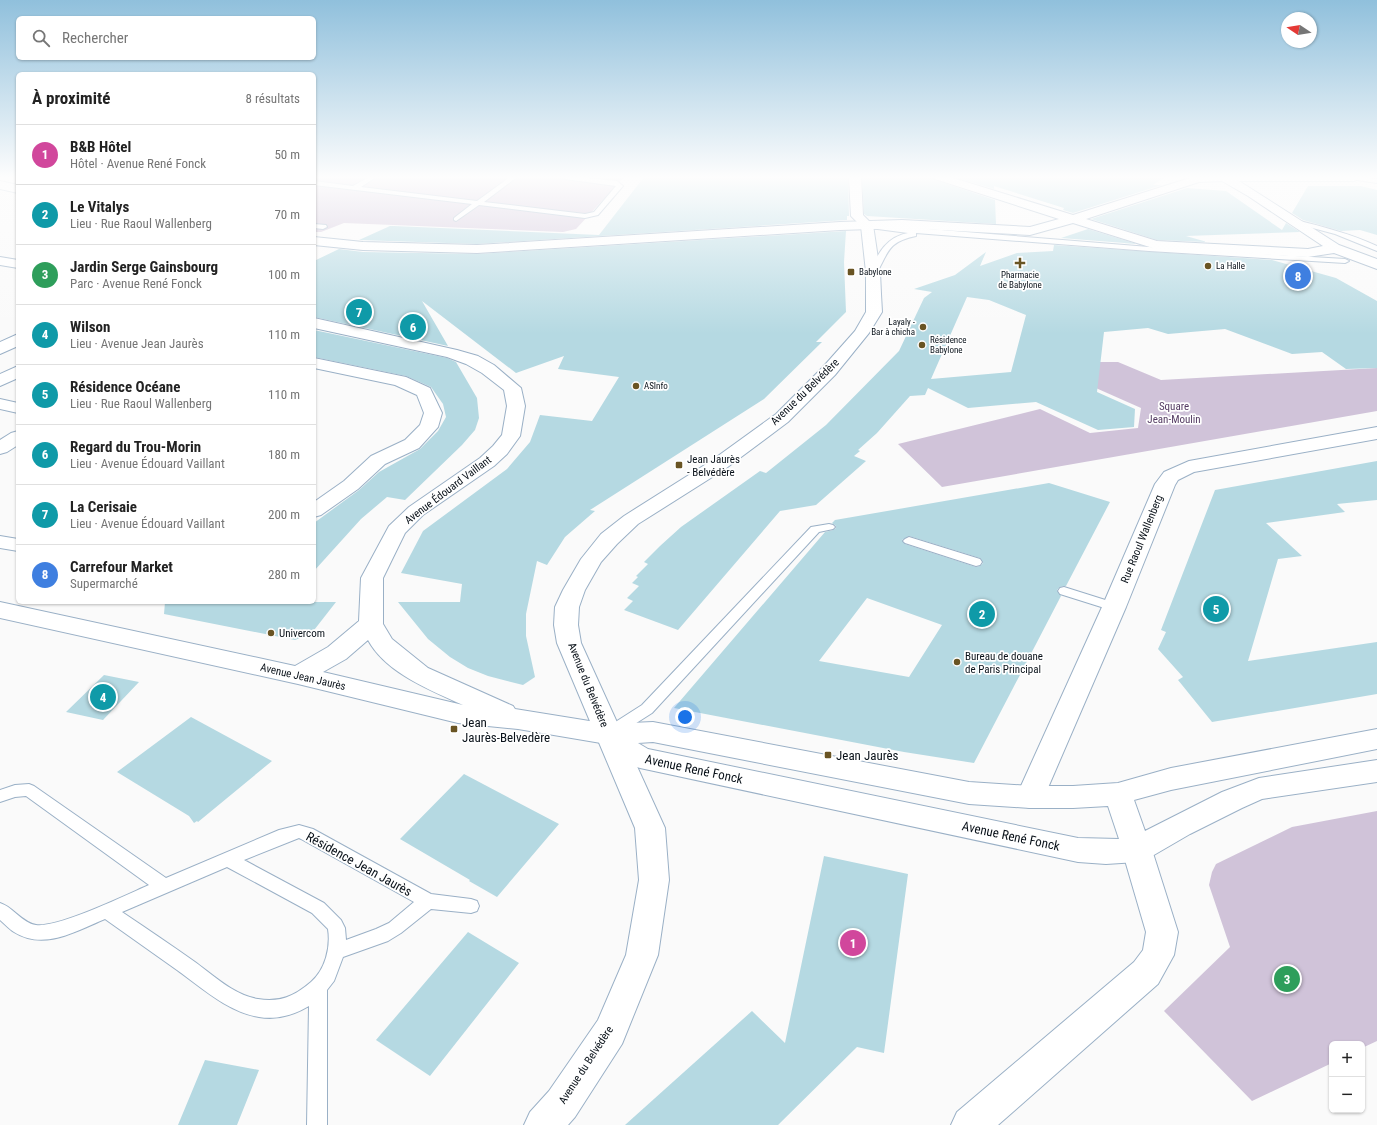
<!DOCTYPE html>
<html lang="fr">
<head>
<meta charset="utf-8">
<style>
  body { margin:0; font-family:"Roboto Condensed",sans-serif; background:#f6f6f6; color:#222 }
  .controls { position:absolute; right:12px; bottom:12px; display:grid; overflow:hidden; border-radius:6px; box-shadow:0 1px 3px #0004 }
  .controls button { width:36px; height:36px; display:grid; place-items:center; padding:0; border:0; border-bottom:1px solid #e0e0e0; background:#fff; color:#222; font:20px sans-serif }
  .compass { position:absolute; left:1281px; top:12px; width:36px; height:36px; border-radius:50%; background:#fff; box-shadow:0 1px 3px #0004; rotate:282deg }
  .you { position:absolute; left:685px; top:717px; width:14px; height:14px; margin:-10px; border:3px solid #fff; border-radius:50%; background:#1a73e8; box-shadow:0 0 0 6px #1a73e833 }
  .badge { display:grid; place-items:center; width:26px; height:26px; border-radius:50%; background:#ea580c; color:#fff; font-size:13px; font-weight:700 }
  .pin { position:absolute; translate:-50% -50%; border:2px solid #fff; box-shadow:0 1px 4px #0006 }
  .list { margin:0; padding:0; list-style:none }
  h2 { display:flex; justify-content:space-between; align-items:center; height:52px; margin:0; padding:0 16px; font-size:17px }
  h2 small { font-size:13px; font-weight:400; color:#767676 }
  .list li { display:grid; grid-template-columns:26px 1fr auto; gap:12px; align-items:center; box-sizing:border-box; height:60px; padding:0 16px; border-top:1px solid #e0e0e0 }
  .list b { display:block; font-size:15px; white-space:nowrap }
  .list p { margin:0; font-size:13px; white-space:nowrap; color:#767676 }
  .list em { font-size:13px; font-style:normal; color:#767676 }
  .icon { flex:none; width:22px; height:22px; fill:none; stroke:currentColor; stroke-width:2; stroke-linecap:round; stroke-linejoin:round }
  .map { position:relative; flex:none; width:1377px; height:1125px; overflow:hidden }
  .search { position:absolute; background:#fff; box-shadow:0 1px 3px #0004; left:16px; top:16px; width:300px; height:44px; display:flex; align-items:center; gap:10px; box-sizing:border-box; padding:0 14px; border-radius:6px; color:#767676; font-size:15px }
  .panel { position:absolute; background:#fff; box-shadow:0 1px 3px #0004; left:16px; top:72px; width:300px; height:532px; border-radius:6px }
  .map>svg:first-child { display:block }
</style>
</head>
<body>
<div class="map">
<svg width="1377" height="1125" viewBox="0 0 1377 1125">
  <rect width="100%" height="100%" fill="#fafafa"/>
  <!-- green -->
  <path fill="#d0c3d9" d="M314 177H624L576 229 563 232 344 223 321 232H314Z
    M1083 362H1118L1161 380 1377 368V411L942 487 898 444 1040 409 1090 433 1138 428 1141 408 1080 381Z
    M1377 811V1041L1362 1048V1044H1332V1063L1252 1101 1164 1011 1230 947 1209 885 1212 872 1216 864 1292 827Z"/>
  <!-- building -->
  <path fill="#b5d9e2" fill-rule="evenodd" d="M644 177H848L849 216H847V220L477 244 359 240 390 226H394L599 235Z
    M862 177H932L935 180 995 200 996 224 867 216 864 214Z
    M954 177H1165L1153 185H1162L1073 213 1063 210 1064 208 994 186V189Z
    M1308 186H1361L1377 190V235L1360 230 1341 231 1303 220 1292 213Z
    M1187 188 1226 191 1282 230 1286 223 1300 232 1186 236 1207 242 1157 240 1091 219Z
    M1088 229 1137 244 1061 238Z
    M846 231 844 262 846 312 816 342H822L764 399 590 510 595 511 565 537 547 565 537 561 526 614V636L535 677 523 685 488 676 468 668 450 657 428 639 398 602H460L462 584 401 573 423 531 507 469 530 442 540 415 592 421 619 377 558 369 564 356 516 373 422 301 448 346 314 317V261L339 249 363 252 477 254Z
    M1054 245 1272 260 1336 278 1377 301V368L1346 369 1322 352 1292 354 1225 329 1168 334 1148 328 1104 332 1097 392 1135 409 1134 427 1098 430 1036 402 968 408 928 388 925 395 910 396 877 433 858 450 860 451 854 456 866 461 816 505 780 511 678 630 624 610 633 601 627 598 639 586 632 583 638 577 636 576 648 564 644 562 660 546 681 527 760 471 766 473 826 425 899 351 924 298 932 292 914 289 955 275 986 252 980 266 1017 253 1053 251ZM967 297 989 300 1026 315 1011 372 931 379Z
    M314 330 447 358 456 362 477 398 479 418 475 430 462 445 405 500 387 497 361 519 314 571V523L359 490 379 472 420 449 438 431 446 417 443 404 431 387 406 376 314 357Z
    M1377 461V500L1337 504 1345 512 1266 523 1302 556 1278 559 1248 661 1377 642V694L1212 722 1178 680 1183 677 1158 649 1166 632 1161 630 1215 490Z
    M1049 483 1110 502 1066 586 1060 587 1057 590 1061 596 974 763 904 752 674 708 825 532 833 530 836 528V526L832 523 835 520ZM909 536 980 558 983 563 980 566 976 567 905 544 902 540ZM867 598 942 625 909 677 819 661Z
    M165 602H336L311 634 295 640 164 614Z
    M104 675 139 682 103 720 66 712Z
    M191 717 272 761 198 822 197 821 194 823 189 816 117 772Z
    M464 774 559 824 497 897 469 881 470 880 400 839Z
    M824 856 908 874 884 1053 857 1047 778 1125H625L752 1011 785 1043Z
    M468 932 519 963 430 1076 376 1040Z
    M205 1060 259 1070 237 1125H178Z"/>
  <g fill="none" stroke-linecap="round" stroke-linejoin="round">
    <!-- lane casing -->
    <g stroke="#9ab0c6" stroke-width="2">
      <path id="lane" d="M369 177H376L361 187 477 201 510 177H517L484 202 585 214 594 212 616 186 565 179 562 177H578L617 181 623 186 598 215 585 218 479 205 456 221 454 220V218L472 204 314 185V181L353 186Z
        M1347 177H1360L1377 179V183L1350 179Z
        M1296 220C1324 227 1351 234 1377 246V251L1335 234 1294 223 1292 222Z
        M314 224 326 225 327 227 323 229 314 228Z
        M867 224 1149 247 1345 259 1349 261 1345 263 1149 251 916 233V236C887 242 889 252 876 274H873L869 272C878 254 886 237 908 233L870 228H867Z
        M829 524 833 525 835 527 833 529 819 532 652 713 616 736 611 737 606 736 604 732 606 728 642 705 811 527Z
        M909 537 980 559 982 562 980 565 976 566 905 543 903 541 905 539Z
        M1064 587 1118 604 1120 607 1118 610 1114 611 1060 594 1058 591 1060 588Z
        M29 784 34 786 166 878 279 830 299 825 313 829 431 894 471 899 477 901 479 906 477 911 471 913 431 909 401 933 388 941 343 957 334 981 327 990V1125H307L309 1006C294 1015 276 1020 259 1017 228 1012 202 988 177 970 153 953 129 936 105 919 76 931 44 951 14 932 9 929 5 924 0 920V903C13 907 22 923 36 925 58 928 126 895 149 885L26 796 15 797 0 802V790L15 785ZM299 838 301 839 414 902 389 923 376 929 346 940 345 928 341 920 324 903 244 860ZM227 867 312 913 328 929C331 948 325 970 311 982 295 996 279 1003 258 999 234 995 214 976 195 962 171 945 146 928 122 912Z"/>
    </g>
    <!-- street casing -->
    <g stroke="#9ab0c6" stroke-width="2">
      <path id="street" d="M849 177H861L863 215 873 225 880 272 881 294 882 312 869 333 835 375 788 422 725 469 638 524 617 544 601 562 585 590 579 607 578 625 581 643 665 828 669 880 658 955 622 1044 575 1117 568 1125H524L530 1112 549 1091 598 1020 626 955 639 880 635 828 557 643 554 625 555 607 563 590 581 559 601 534 624 516 711 461 776 414 823 367 855 331 866 312V272L861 226 851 216Z
        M314 358 406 377 430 388 442 413 438 427 419 448 385 464 358 489 321 515 314 517V502L344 481 371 456 405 440 420 425 424 413 417 395 395 385 314 368Z
        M0 399 18 403V413L0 409Z
        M1377 427V439L1194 472 1178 480 1175 485 1126 607 1044 797 1040 805 1030 808 1020 805 1016 797 1102 607 1155 484 1164 472 1189 461Z
        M18 431V445L7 452 0 454V440L11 433Z
        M0 536 18 539V551L0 548Z"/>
    </g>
    <!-- secondary casing -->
    <g stroke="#9ab0c6" stroke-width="2">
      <path id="secondary" d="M933 177H950L1073 215 1193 177H1360L1358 179 1354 181H1239L1339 245 1377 259V269L1334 253 1308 257 1156 249 1073 223 1030 235 902 228 840 230 477 253 363 250 314 245V237L363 242 477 245 840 222 902 220 1030 227 1059 219 935 179ZM1222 181 1248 196 1323 246 1308 249 1157 241 1086 219 1199 182Z
        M0 181 18 185V193L0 189Z
        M0 257 18 260V268L0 265Z
        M314 318 457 350 478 356 494 365 521 388 525 406 520 436 507 454 494 466 423 515 405 533 383 578V624L392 639 428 668 513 706 515 709 608 724 653 722 969 782 1030 786H1073L1118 783 1171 768 1377 729V749L1171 790 1134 800 1145 831 1222 792 1259 778 1377 760V782L1262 799 1242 808 1190 834 1147 859 1137 862 1106 864 1078 862 640 768 630 765 601 743 518 729 458 723 298 684 0 618V602L295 666 328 647 359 621 361 578 389 526 409 507 480 458 493 446 502 435 507 406 504 390 482 373 466 364 447 357 314 328ZM368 640C386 673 430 690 463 705L323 672 346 659ZM653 742 969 804 1030 808H1073L1108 806 1119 839 1078 838 648 749 638 743Z
        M18 334V346L0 354V342Z
        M18 366V378L0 386V374Z"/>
    </g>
    <!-- highway casing -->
    <g stroke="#9ab0c6" stroke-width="2">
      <path id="highway" d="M1137 838 1147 841 1152 850 1178 932 1174 955 1158 984 998 1125H951L957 1112 1134 962 1143 950 1146 932 1122 850 1127 841Z"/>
    </g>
    <!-- lane -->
    <use href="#lane" fill="#fff" fill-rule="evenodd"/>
    <!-- street -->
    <use href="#street" fill="#fff" fill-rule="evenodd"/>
    <!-- secondary -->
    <use href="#secondary" fill="#fff" fill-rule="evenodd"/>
    <!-- highway -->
    <use href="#highway" fill="#fff" fill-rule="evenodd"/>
  </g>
  <!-- sky -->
  <linearGradient id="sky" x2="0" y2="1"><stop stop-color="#90c0dc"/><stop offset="0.53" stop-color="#fdfdfd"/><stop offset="1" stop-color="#fdfdfd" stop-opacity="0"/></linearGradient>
  <rect width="1377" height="334" fill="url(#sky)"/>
  <!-- markers -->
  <g fill="#695423" stroke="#fff" stroke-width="1.5">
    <path d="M1018 257h4v4h4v4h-4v4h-4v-4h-4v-4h4z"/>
    <circle cx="1208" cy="266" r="4"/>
    <rect x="847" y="268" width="8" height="8" rx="2"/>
    <circle cx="923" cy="327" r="4"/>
    <circle cx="922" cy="345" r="4"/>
    <circle cx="636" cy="386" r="4"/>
    <rect x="675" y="461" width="8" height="8" rx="2"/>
    <circle cx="271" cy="633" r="4"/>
    <circle cx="957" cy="662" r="4"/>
    <rect x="450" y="725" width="8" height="8" rx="2"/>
    <rect x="824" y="751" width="8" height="8" rx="2"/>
  </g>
  <g text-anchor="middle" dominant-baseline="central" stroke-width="3.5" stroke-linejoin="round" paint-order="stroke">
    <!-- far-poi labels -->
    <g font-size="9" fill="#091119" stroke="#fff" text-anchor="start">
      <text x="1216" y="266">La Halle</text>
      <text x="859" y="272">Babylone</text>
      <text x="1020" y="275" text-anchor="middle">Pharmacie<tspan x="1020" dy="10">de Babylone</tspan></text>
      <text x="915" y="322" text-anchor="end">Layaly -<tspan x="915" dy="10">Bar à chicha</tspan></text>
      <text x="930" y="340">Résidence<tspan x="930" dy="10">Babylone</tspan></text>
      <text x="644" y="386">ASInfo</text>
    </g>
    <!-- street labels -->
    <g font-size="11" fill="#091119" stroke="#fff">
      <text transform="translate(805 392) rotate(-44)">Avenue du Belvédère</text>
      <text transform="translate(448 490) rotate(-37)">Avenue Édouard Vaillant</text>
      <text transform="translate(1142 539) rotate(-68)">Rue Raoul Wallenberg</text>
      <text transform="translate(303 677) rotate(13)">Avenue Jean Jaurès</text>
      <text transform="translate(588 685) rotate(68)">Avenue du Belvédère</text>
      <text transform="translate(586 1065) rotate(-57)">Avenue du Belvédère</text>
    </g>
    <!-- park labels -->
    <g font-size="11" fill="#543b62" stroke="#fff">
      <text x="1174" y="406">Square<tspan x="1174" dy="13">Jean-Moulin</tspan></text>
    </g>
    <!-- poi labels -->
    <g font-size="11" fill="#091119" stroke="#fff" text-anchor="start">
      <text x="687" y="459">Jean Jaurès<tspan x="687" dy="13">- Belvédère</tspan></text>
      <text x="279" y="633">Univercom</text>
      <text x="965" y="656">Bureau de douane<tspan x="965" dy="13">de Paris Principal</tspan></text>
    </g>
    <!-- near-poi labels -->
    <g font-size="13" fill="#091119" stroke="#fff" text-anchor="start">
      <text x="462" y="722">Jean<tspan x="462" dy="15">Jaurès-Belvedère</tspan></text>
      <text x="836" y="755">Jean Jaurès</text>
    </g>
    <!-- near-street labels -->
    <g font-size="13" fill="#091119" stroke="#fff">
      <text transform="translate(694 769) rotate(12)">Avenue René Fonck</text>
      <text transform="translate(1011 836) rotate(12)">Avenue René Fonck</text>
      <text transform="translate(359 864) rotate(29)">Résidence Jean Jaurès</text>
    </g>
  </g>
</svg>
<div class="controls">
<button>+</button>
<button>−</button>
</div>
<svg class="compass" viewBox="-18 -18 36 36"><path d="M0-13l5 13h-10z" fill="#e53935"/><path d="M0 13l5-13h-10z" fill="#767676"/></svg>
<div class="you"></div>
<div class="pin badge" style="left:853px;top:943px;background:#d1479c">1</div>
<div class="pin badge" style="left:982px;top:614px;background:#0f9aa8">2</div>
<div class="pin badge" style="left:1287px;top:979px;background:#2e9e5b">3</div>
<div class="pin badge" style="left:103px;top:697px;background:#0f9aa8">4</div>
<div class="pin badge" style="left:1216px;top:609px;background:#0f9aa8">5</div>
<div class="pin badge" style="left:413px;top:327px;background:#0f9aa8">6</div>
<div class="pin badge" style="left:359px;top:312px;background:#0f9aa8">7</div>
<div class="pin badge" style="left:1298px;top:276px;background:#3f7fe0">8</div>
<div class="search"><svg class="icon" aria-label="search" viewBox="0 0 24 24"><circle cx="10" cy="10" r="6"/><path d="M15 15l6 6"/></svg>Rechercher</div>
<section class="panel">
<h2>À proximité<small>8 résultats</small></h2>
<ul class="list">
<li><span class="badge" style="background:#d1479c">1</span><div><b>B&amp;B Hôtel</b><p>Hôtel · Avenue René Fonck</p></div><em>50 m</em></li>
<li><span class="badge" style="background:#0f9aa8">2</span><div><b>Le Vitalys</b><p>Lieu · Rue Raoul Wallenberg</p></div><em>70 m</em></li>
<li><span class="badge" style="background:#2e9e5b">3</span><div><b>Jardin Serge Gainsbourg</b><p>Parc · Avenue René Fonck</p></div><em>100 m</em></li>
<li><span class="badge" style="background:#0f9aa8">4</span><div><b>Wilson</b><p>Lieu · Avenue Jean Jaurès</p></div><em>110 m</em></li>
<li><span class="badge" style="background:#0f9aa8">5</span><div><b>Résidence Océane</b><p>Lieu · Rue Raoul Wallenberg</p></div><em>110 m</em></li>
<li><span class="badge" style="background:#0f9aa8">6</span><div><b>Regard du Trou-Morin</b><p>Lieu · Avenue Édouard Vaillant</p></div><em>180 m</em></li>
<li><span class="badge" style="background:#0f9aa8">7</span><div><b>La Cerisaie</b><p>Lieu · Avenue Édouard Vaillant</p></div><em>200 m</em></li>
<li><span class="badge" style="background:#3f7fe0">8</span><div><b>Carrefour Market</b><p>Supermarché</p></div><em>280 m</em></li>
</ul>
</section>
</div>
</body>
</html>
